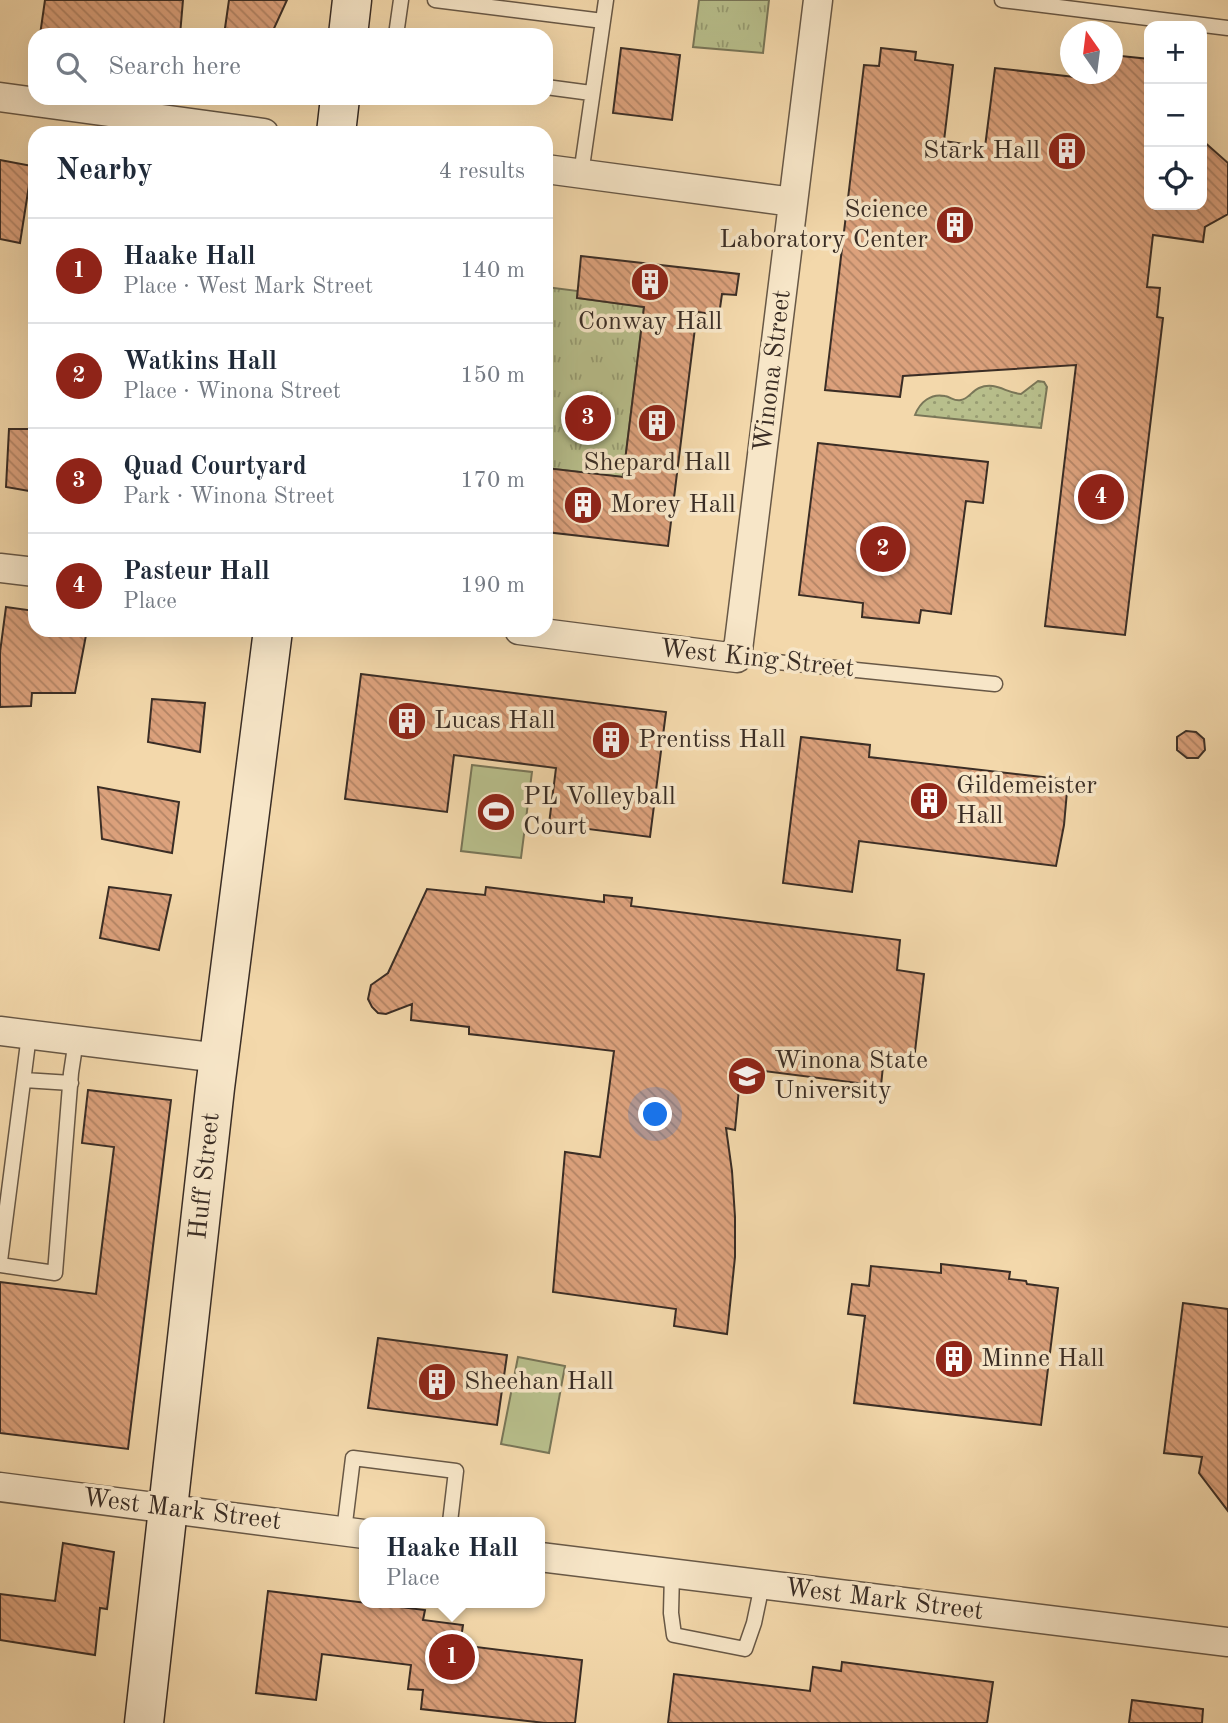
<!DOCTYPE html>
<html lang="en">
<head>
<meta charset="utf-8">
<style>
  body { margin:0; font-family:"Old Standard TT",serif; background:#f2f2f3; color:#1f2937 }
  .controls { position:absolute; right:21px; top:21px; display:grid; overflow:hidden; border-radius:14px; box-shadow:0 7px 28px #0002 }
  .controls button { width:63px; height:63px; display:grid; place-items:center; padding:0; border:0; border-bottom:2px solid #e0e1e3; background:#fff; color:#1f2937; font:35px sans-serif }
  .compass { position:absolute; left:1060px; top:21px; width:63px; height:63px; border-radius:50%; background:#fff; box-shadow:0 7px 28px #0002; rotate:346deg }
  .you { position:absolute; left:656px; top:1115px; width:24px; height:24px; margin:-18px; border:5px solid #fff; border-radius:50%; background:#1a73e8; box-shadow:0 0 0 10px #1a73e833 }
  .badge { display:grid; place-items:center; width:46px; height:46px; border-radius:50%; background:#8f2418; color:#fff; font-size:23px; font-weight:700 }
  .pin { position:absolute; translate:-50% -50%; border:4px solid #fff; box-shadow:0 2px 7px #0006 }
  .popup { position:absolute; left:359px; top:1517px; width:186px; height:91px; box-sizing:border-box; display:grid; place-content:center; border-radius:14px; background:#fff; filter:drop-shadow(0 2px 5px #0005); font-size:23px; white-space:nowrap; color:#747a83 }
  .popup b { font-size:26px; color:#1f2937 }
  .popup::after { content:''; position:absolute; left:50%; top:100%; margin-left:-14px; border:14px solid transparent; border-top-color:#fff }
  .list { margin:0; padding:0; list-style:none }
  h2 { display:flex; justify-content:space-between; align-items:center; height:91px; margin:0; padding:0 28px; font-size:30px }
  h2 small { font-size:23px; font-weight:400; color:#747a83 }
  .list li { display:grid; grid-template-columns:46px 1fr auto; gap:21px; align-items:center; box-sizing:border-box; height:105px; padding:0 28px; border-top:2px solid #e0e1e3 }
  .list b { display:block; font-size:26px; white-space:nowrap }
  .list p { margin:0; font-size:23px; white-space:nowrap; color:#747a83 }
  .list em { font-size:23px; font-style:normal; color:#747a83 }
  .icon { flex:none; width:38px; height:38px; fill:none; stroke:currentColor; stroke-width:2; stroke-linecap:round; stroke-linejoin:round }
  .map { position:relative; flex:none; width:1228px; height:1723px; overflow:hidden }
  .search { position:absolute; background:#fff; box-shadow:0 7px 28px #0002; left:28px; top:28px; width:525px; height:77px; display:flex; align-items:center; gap:18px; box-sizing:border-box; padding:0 24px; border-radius:21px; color:#747a83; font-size:26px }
  .panel { position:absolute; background:#fff; box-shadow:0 7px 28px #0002; left:28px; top:126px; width:525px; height:511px; border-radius:21px }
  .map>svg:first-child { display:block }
</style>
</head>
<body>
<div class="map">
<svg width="1228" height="1723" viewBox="0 0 1228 1723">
  <defs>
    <pattern id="grass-dots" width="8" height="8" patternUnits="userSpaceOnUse" patternTransform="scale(1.75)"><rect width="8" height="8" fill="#b8bf8c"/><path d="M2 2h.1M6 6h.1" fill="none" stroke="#979c72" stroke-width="1.8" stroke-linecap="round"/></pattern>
    <pattern id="park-tufts" width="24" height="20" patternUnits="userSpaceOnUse" patternTransform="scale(1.75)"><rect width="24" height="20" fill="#b8bf8c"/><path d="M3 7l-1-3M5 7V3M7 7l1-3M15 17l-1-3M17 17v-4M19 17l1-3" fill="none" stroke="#979c72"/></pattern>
    <pattern id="building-back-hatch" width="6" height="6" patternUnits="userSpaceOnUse" patternTransform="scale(1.75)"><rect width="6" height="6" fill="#dca17c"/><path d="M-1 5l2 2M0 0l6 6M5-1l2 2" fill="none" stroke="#b38465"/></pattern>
  </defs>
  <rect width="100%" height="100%" fill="#f3d8ab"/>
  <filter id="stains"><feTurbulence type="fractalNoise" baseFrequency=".00286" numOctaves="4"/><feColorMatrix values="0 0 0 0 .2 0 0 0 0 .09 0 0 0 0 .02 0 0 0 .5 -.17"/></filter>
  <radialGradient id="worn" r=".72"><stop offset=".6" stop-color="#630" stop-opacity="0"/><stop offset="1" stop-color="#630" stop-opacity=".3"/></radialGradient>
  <!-- grass -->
  <path fill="url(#grass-dots)" stroke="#797658" stroke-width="2" d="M1038 381 1044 382 1047 387 1041 428 915 415C920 402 931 393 945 396 951 397 955 402 961 400 968 399 972 391 979 388 995 381 1006 393 1021 394Z"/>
  <!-- park -->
  <path fill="url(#park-tufts)" stroke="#797658" stroke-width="2" d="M699 0H769L763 53 693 47Z
    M546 287 578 291 577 298 644 307 623 477 546 468Z"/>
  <!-- garden -->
  <path fill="#b8bf8c" stroke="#797658" stroke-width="2" d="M472 765 532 772 521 858 461 851Z
    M518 1357 565 1366 549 1453 501 1444Z"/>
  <!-- building -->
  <path fill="url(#building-back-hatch)" stroke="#3a2d25" stroke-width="2" d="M45 0H183L180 35H40Z
    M229 0H287L271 35H224Z
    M621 48 680 55 672 120 613 113Z
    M881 48 916 52 915 60 953 65 944 141 985 147 995 68 1101 80 1102 74H1112V55L1149 59V205H1202V140L1228 163V214L1205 227 1203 242 1153 235 1147 287 1160 288 1157 317 1163 318 1125 635 1045 626 1076 365 903 376 900 397 825 390 864 65 879 66Z
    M0 160 32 166 20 243 0 239Z
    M581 256 739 274 736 295 722 294 719 315 697 312 668 546 546 532V468L623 477 644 307 577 298Z
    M9 429H35V492L6 487Z
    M818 443 988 462 983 503 966 501 951 614 921 610 919 623 862 617 863 603 799 595Z
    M6 607 35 611V630H87L75 693H32L31 706 0 707V652Z
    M361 674 666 712 650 837 549 824 556 768 454 755 447 812 345 799Z
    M152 699 205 703 200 752 148 742Z
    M1186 731 1196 732 1204 739 1205 750 1198 758H1187L1177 750V737Z
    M801 737 870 745 869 757 1068 780 1064 825 1056 866 859 841 852 892 783 883Z
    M98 787 179 802 172 853 102 839Z
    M109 887 171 895 159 950 100 938Z
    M486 887 604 902V895L632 898 631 906 900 940 897 970 924 974 914 1060 884 1056 881 1086 741 1068 735 1130 726 1128 732 1171 735 1217V1257L727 1334 674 1326 676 1309 553 1292 565 1152 600 1157 614 1051 469 1034V1027L411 1020 412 1004 386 1014 378 1013 372 1007 368 999 371 985 388 973 427 889 485 895Z
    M88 1090 171 1100 128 1449 0 1433V1282L96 1294 114 1147 82 1143Z
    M941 1264 1010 1272 1009 1279 1026 1281 1027 1284 1058 1288 1041 1425 854 1403 865 1316 848 1314 852 1284 869 1286 871 1266 941 1273Z
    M1183 1303 1228 1309V1511L1199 1473 1202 1457 1164 1453Z
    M378 1338 507 1355 497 1425 368 1408Z
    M63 1543 114 1552 107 1609 100 1608 95 1655 0 1640V1594L55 1601Z
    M268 1591 425 1610 423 1620 463 1625 460 1645 582 1660 575 1723H545L421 1709 423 1690 408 1689 411 1665 322 1654 316 1700 256 1693Z
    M842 1662 993 1682 987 1723H668L674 1674 810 1691 813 1667 841 1671Z
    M1132 1700 1203 1709 1202 1723H1129Z"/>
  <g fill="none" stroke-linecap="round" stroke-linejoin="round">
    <!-- service casing -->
    <g stroke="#685846" stroke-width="17">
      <path id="service" d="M435 0 603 21
        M1002 0 1228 28
        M396 35 401 0
        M546 87 591 93
        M581 174 606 0
        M737 658 995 684
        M24 1080 71 1083
        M0 1261 29 1035
        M0 1265 55 1273 71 1073 76 1040
        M344 1531 353 1458 456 1471 450 1522
        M672 1573 671 1613 674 1635 745 1649 754 1623 762 1585"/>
    </g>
    <!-- minor casing -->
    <g stroke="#685846" stroke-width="31">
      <path id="minor" d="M0 97 264 133
        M546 169 793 202
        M0 568 35 572
        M519 630 737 658 818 0
        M0 1031 219 1058
        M0 1487 364 1534
        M540 1557 1228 1642"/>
    </g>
    <!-- secondary casing -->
    <g stroke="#3a2d25" stroke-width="41">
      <path id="secondary" d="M348 35 352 0
        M336 133 340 98
        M144 1723 215 1088 273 630"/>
    </g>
    <!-- service -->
    <use href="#service" stroke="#f7e6c8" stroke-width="14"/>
    <!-- minor -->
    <use href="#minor" stroke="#f7e6c8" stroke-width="28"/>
    <!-- secondary -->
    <use href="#secondary" stroke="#f7e6c8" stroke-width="38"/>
  </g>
  <!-- icons -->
  <defs>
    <g id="building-disc" transform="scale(2.0125)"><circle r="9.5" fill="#8f2418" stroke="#f7e6c8"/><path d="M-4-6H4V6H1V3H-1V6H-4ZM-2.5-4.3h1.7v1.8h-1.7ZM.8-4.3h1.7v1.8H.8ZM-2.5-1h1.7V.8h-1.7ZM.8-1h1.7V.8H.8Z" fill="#fff"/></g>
    <g id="stadium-disc" transform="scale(2.0125)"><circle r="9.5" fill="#8f2418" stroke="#f7e6c8"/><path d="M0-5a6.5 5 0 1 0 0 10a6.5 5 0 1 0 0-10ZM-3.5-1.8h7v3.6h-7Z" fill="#fff"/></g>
    <g id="university-disc" transform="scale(2.0125)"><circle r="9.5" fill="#8f2418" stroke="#f7e6c8"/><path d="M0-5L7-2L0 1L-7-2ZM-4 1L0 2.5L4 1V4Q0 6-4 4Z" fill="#fff"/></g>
  </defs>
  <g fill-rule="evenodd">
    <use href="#building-disc" x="1067" y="151"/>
    <use href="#building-disc" x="955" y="225"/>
    <use href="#building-disc" x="650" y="282"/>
    <use href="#building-disc" x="657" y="423"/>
    <use href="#building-disc" x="583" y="505"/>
    <use href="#building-disc" x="407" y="721"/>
    <use href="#building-disc" x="611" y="740"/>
    <use href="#building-disc" x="929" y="801"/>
    <use href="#stadium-disc" x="496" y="812"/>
    <use href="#university-disc" x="747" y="1076"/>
    <use href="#building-disc" x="954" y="1359"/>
    <use href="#building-disc" x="437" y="1382"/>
  </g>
  <g text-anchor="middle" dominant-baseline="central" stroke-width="7" stroke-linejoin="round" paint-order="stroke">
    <!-- poi labels -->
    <g font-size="26" fill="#3a2d25" stroke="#f7e6c8" text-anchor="start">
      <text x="1040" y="151" text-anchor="end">Stark Hall</text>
      <text x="928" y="210" text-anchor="end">Science<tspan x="928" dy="30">Laboratory Center</tspan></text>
      <text x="650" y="322" text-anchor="middle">Conway Hall</text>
      <text x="657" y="463" text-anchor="middle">Shepard Hall</text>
      <text x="610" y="505">Morey Hall</text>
      <text x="434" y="721">Lucas Hall</text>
      <text x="638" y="740">Prentiss Hall</text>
      <text x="956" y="786">Gildemeister<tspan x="956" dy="30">Hall</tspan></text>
      <text x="523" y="797">PL Volleyball<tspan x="523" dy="30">Court</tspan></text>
      <text x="774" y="1061">Winona State<tspan x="774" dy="30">University</tspan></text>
      <text x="981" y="1359">Minne Hall</text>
      <text x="464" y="1382">Sheehan Hall</text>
    </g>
    <!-- street labels -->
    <g font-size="26" fill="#3a2d25" stroke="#f7e6c8">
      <text transform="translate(773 371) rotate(-83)">Winona Street</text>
      <text transform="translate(757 659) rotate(6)">West King Street</text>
      <text transform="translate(205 1176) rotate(-84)">Huff Street</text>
      <text transform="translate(182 1510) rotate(7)">West Mark Street</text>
      <text transform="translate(884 1600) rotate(7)">West Mark Street</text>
    </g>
  </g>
  <rect width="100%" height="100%" filter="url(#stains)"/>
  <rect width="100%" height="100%" fill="url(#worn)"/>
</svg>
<div class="controls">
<button>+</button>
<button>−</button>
<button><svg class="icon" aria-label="locate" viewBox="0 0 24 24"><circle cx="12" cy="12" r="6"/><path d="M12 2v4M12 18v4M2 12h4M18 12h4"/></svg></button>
</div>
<svg class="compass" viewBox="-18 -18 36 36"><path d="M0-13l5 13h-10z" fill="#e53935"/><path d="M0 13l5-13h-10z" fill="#747a83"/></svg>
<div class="you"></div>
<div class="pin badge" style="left:452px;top:1657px">1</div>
<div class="popup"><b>Haake Hall</b>Place</div>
<div class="pin badge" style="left:883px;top:549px">2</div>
<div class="pin badge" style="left:588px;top:418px">3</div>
<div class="pin badge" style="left:1101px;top:497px">4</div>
<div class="search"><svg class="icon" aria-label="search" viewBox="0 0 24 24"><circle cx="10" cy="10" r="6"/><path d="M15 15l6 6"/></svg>Search here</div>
<section class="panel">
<h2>Nearby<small>4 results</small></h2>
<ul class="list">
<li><span class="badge">1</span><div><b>Haake Hall</b><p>Place · West Mark Street</p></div><em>140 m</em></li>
<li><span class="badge">2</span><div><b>Watkins Hall</b><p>Place · Winona Street</p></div><em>150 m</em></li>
<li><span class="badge">3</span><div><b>Quad Courtyard</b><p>Park · Winona Street</p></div><em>170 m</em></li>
<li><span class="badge">4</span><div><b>Pasteur Hall</b><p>Place</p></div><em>190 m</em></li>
</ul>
</section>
</div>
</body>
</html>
